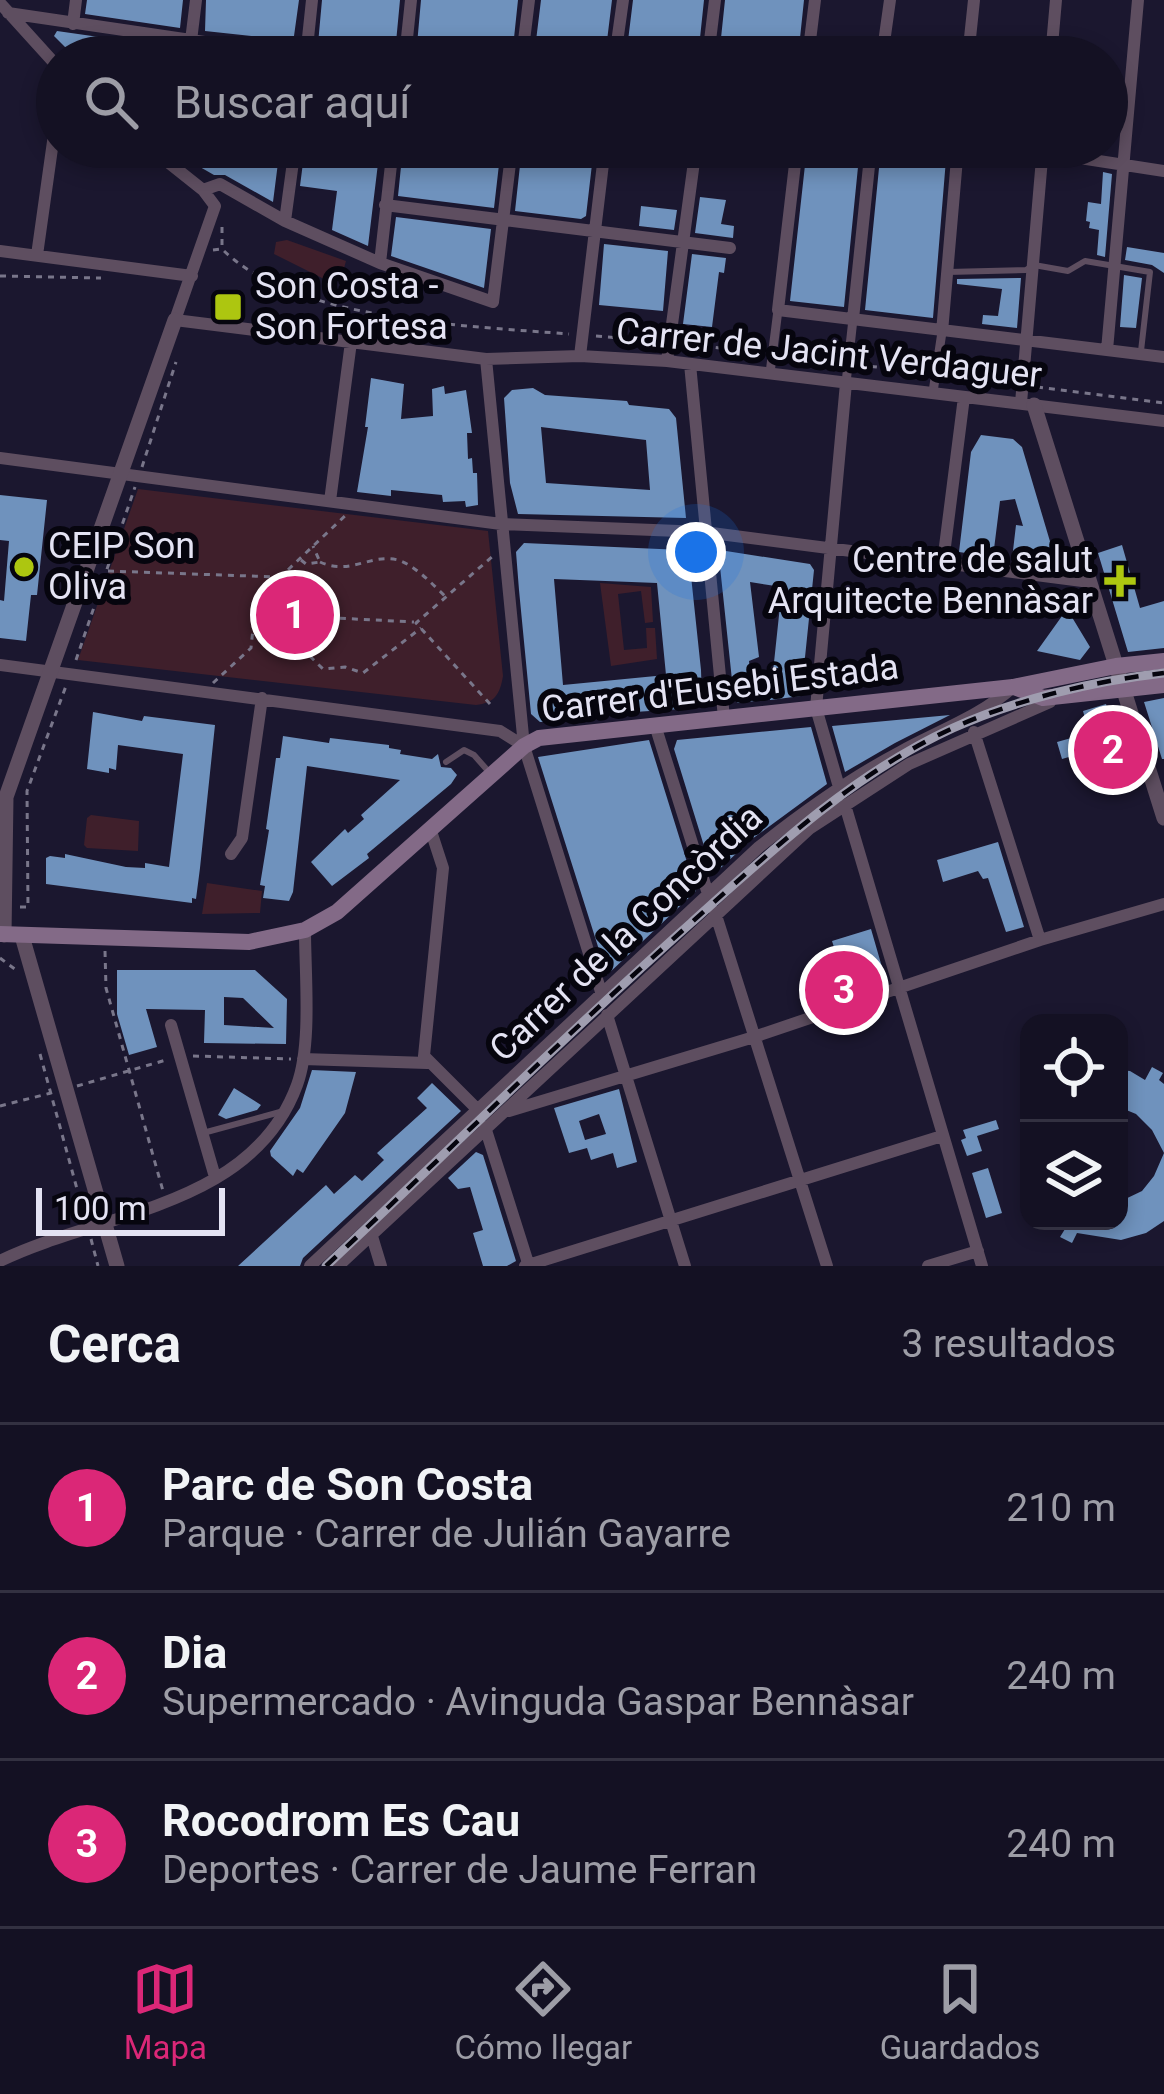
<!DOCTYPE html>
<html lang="es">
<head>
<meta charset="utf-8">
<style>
  body { margin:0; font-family:Roboto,sans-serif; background:#211f30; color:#f1f3f6 }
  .controls { position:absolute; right:36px; bottom:36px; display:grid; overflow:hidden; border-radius:24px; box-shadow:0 6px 18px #0003 }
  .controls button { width:108px; height:108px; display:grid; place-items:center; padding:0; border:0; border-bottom:3px solid #333141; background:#141123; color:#f1f3f6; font:60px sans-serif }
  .scale { position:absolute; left:36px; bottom:30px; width:189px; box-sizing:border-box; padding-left:12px; border:6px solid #e4e3f3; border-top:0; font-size:33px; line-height:42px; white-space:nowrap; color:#e4e3f3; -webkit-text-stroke:9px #06050e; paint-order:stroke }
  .you { position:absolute; left:696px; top:552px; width:42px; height:42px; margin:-30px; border:9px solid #fff; border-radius:50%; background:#1a73e8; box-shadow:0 0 0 18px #1a73e833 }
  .badge { display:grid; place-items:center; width:78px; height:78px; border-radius:50%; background:#db2777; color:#fff; font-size:39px; font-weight:700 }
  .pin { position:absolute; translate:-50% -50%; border:6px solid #fff; box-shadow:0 3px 12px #0006 }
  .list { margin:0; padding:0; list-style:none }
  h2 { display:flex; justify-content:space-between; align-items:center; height:156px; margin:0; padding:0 48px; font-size:51px }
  h2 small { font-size:39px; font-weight:400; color:#9d9da6 }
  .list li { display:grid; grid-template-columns:78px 1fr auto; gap:36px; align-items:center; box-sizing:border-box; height:168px; padding:0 48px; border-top:3px solid #333141 }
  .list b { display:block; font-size:45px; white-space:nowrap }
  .list p { margin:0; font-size:39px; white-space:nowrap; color:#9d9da6 }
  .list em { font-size:39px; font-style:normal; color:#9d9da6 }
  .icon { flex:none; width:66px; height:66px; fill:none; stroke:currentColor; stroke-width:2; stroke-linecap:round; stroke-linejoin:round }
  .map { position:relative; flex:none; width:1164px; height:1266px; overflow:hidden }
  .search { position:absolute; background:#141123; box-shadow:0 6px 18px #0003; left:36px; right:36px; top:36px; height:132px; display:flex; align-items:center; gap:30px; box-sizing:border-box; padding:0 42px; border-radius:66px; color:#9d9da6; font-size:45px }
  .sheet { height:660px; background:#141123 }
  nav { display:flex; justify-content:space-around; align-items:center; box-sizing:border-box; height:168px; border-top:3px solid #333141; background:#141123; font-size:33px; color:#9d9da6 }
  nav a { display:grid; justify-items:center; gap:6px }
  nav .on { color:#db2777 }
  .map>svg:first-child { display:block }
</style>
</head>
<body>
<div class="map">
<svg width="1164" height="1266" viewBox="0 0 1164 1266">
  <rect width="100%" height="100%" fill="#1b172f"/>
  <!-- green -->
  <path fill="#3f1f2b" d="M287 240 346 261 341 279 332 283 274 254 276 242Z
    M138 489 488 531 503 676C500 694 495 703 476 705L78 660Z
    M600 583 651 587 653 622 645 623 641 591 618 594 624 650 647 648 646 628H655L657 659 611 666Z
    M91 815 139 821 138 851 87 848 84 845 87 818Z
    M207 883 262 891 260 913 202 914Z"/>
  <!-- building -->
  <path fill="#6f92bd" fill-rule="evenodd" d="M87 0H183L180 28 85 14Z
    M206 0H299L294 36 288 40 205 31Z
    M322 0H400L395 53 318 44Z
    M421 0H518L512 57 416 56Z
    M541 0H612L605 57H534Z
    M633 0H704L698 57H626Z
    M725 0H804L798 57H719Z
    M57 31 176 48 179 57 129 53 128 57H75L54 36Z
    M181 147H280L273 202 225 175H214L186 159Z
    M305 147H380L368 246 332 230 337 191 300 186Z
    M403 147H501L494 208 398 196Z
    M522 147H594L586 216 581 219 515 211Z
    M807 147H860L844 307 790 301Z
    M926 147H947L933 318 865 310 880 158 925 164Z
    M1103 172 1112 174 1105 257 1097 255 1099 230 1089 228 1090 222 1086 221 1088 202 1101 204Z
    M700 197 726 200 721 224 734 226 733 238 695 233Z
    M641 206 677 210 674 230 639 226Z
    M396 217 491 229 484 288 391 256Z
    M604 244 668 251 663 311 599 305Z
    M1127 247 1164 253V273L1152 265 1125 260Z
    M692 254 726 258 724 273 719 272 712 327 683 324Z
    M1124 275 1142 278 1136 328 1120 327Z
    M1021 278 1017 328 982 324 983 315 998 316 1002 289 957 284V279Z
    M371 378 404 384 401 419 433 416 432 389 444 386 445 394 466 390 472 433H467L468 459 472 458 473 473H477L478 505 466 507 465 501 443 502 442 495 391 490V496L357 492 368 427H365Z
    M533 388 545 395 627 401 629 405 669 409 676 418 686 518 518 514 510 483 504 398 512 390ZM541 427 646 440 650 490 546 483Z
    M981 435 1013 439 1022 447 1057 565 1012 559 1016 525 1023 526 1015 499 1000 501 993 557 959 552 971 452Z
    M0 495 47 500 37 595H31L26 641 0 638V600L4 601 9 541 0 540Z
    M524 543 682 550 689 557 701 670 702 700 695 708 559 717V721L540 722 531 714 519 590 516 552ZM554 579 657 583 666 675 563 685Z
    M1122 545 1140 608 1164 601V648L1128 652 1098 553Z
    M726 551 810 564 814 570 801 696 770 700 782 587 750 582 759 657 749 661 751 680 762 679 764 700 738 703 734 699 719 557Z
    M1067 609 1090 647 1080 660 1037 651Z
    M1164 698V759H1162L1144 702Z
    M1106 704 1117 743 1062 759 1057 742 1089 733 1083 711Z
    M93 712 142 721 144 716 215 725 200 868 196 899 192 898V903L46 884V858L50 856 65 858V854L126 867 145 868V863L169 867 183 754 118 745 116 770 109 768V773L87 769Z
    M950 715 895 743 845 772 832 726Z
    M811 727 827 784 752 839 713 875 674 749 677 740Z
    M283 736 329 743 330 738 389 745V748L401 750 400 754 432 759 438 754 441 767 451 768 457 775 451 784 367 854 369 858 332 886 311 862 345 829 348 833 364 819 361 815 400 780 307 766 293 892 289 901 263 898 265 886 260 885 269 830 266 829 276 758H280Z
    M649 740 696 891 607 975 538 757Z
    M998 842 1024 927 1006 932 988 878 983 879 978 871 943 882 937 860Z
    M871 929 884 974 879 983 858 990 855 987 849 994 832 941Z
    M117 970H255L287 999 286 1044 204 1043 205 1010 146 1009 157 1047 129 1055 117 1014ZM224 997 243 998 274 1028 224 1025Z
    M1152 1067 1163 1073 1159 1080 1164 1084V1221L1146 1233 1121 1240 1077 1233 1072 1243 1060 1237 1070 1221H1119V1202L1142 1191 1154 1176 1164 1153 1152 1130 1136 1114 1119 1107V1070L1130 1071 1145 1080Z
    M312 1070 356 1072 345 1113 303 1173 297 1169 293 1176 271 1156 270 1151 300 1108Z
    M432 1083 461 1111 303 1258 300 1266H238L326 1185 334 1194 355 1175 362 1181 384 1160 377 1153 427 1108 417 1098Z
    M234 1088 261 1105 257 1110 226 1119 218 1115Z
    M619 1089 637 1162 617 1168 613 1153 591 1160 587 1148 569 1153 554 1108ZM599 1114 606 1134 585 1140 579 1121Z
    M996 1120 999 1129 977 1136 982 1151 967 1156 961 1140 966 1138 963 1130Z
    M476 1152 483 1155 516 1261 507 1266H483L473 1233 483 1230 470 1187 458 1189 448 1178Z
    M988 1168 1002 1213 986 1218 972 1173Z"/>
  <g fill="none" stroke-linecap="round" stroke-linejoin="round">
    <!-- path -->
    <path stroke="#79768a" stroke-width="3" stroke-dasharray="6 6" stroke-linecap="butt" d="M222 245V225
      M213 250 222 249C294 321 470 326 569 334
      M0 276 101 278
      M596 336 659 341
      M680 343 760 353
      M781 355 837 362
      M859 365 927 373
      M948 376 1010 384
      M1037 387 1164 403
      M142 467 176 362
      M301 560 306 564 320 562 313 546
      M320 562C351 576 370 553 398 560 416 566 432 584 446 597
      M108 571 278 577
      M256 614 414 622
      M267 614 323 669 345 667 363 673 421 628
      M76 660 135 487
      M213 683 251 648 256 600 347 514
      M490 704 416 623 493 556
      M20 907H28L27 791 66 686
      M105 951 106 988 163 1191
      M0 958 16 970
      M40 1054 85 1218
      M193 1056 291 1059
      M77 1086 166 1060
      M0 1106 51 1093
      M91 1239 98 1266"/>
    <!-- service -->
    <path stroke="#5e4e60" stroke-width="6" d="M948 272 1026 270 1034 265 1068 271 1085 261 1150 272 1141 351
      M446 762 464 750 474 755 489 772
      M203 1133 280 1112"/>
    <!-- pedestrian -->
    <path stroke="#5e4e60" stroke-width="9" d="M770 373 778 310
      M846 383 853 319
      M933 392 942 332"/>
    <!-- minor -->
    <path stroke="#5e4e60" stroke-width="12" d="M0 3 57 66
      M8 13 307 57
      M73 24 76 0
      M189 57 196 0
      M306 57 312 0
      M405 57 411 0
      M522 57 529 0
      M615 57 623 0
      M708 57 715 0
      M808 57 815 0
      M882 57 890 0
      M968 57 974 0
      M1051 57 1056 0
      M149 147 203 190 215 206 175 320 486 359 580 356 667 361 1164 421
      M797 147 778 310 1164 357
      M1009 147 1164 171
      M203 190 220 184 285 221 380 263 493 302 512 147
      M385 205 730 248
      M285 221 295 147
      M0 251 192 276
      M37 255 57 113
      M380 263 393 147
      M853 319 871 147
      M942 332 958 147
      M1107 350 1138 0
      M580 356 605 147
      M486 359 524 746 602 995
      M667 361 696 147
      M690 364 724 718
      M1021 403 1043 147
      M0 458 501 524 704 532 1090 582
      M330 501 351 342
      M943 562 964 397
      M0 665 500 731 524 746
      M655 725 708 894
      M974 732 1040 940
      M839 787 816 708 846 383
      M845 805 982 1266
      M430 828 443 868 424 1056 478 1110
      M231 854 242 838 262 698
      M715 912 827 1266
      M607 1015 685 1266
      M171 1025 215 1177
      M303 1059 427 1063
      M509 1111 754 1037 1040 940 1164 904
      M485 1127 529 1266
      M371 1233 381 1266
      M0 1261C100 1212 252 1208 297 1085 312 1044 305 975 305 930
      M310 1266 759 847C804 811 849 779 900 752 938 731 981 716 1013 687
      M338 1266 809 829 909 764 1050 702
      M525 1266 942 1136
      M928 1266 978 1251"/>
    <!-- tertiary -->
    <path stroke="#5e4e60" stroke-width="15" d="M1034 405 1164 818
      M4 935 6 797 175 320
      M22 936 117 1266"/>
    <!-- secondary -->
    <path stroke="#836a87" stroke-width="16" d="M1014 687 1043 698 1164 685
      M0 934 249 942 305 930 337 912 524 746 539 738 1013 687 1116 666 1164 661"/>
    <!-- rail casing -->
    <g stroke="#9f9daf" stroke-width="9">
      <path id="rail" d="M326 1266C448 1152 566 1034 691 923 772 850 853 774 953 728 1017 699 1094 681 1164 673"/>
    </g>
    <!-- rail -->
    <use href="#rail" stroke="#06050e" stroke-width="4.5" stroke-dasharray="14" stroke-linecap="butt"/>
  </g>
  <!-- markers -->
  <g fill="#adc610" stroke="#06050e" stroke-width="4.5">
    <rect x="213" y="292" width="30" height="30" rx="6"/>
    <circle cx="24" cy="567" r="12"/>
    <path d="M1114 563h12v12h12v12h-12v12h-12v-12h-12v-12h12z"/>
  </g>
  <g text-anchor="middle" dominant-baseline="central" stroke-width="12" stroke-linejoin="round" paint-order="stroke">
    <!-- poi labels -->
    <g font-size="36" fill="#e4e3f3" stroke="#06050e" text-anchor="start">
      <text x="255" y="286">Son Costa -<tspan x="255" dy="41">Son Fortesa</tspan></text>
      <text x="48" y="546">CEIP Son<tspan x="48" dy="41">Oliva</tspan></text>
      <text x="1093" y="560" text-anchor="end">Centre de salut<tspan x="1093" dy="41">Arquitecte Bennàsar</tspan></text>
    </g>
    <!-- street labels -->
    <g font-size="36" fill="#e4e3f3" stroke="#06050e">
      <text transform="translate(829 353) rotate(6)">Carrer de Jacint Verdaguer</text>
      <text transform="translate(720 688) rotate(-7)">Carrer d'Eusebi Estada</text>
      <text transform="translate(626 933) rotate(-43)">Carrer de la Concòrdia</text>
    </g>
  </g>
</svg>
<div class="controls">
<button><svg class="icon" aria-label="locate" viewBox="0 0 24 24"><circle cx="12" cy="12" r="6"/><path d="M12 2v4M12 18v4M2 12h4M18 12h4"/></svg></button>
<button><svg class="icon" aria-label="layers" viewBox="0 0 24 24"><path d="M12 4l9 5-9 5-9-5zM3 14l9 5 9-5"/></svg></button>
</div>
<div class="scale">100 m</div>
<div class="you"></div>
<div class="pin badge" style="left:295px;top:615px">1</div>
<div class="pin badge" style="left:1113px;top:750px">2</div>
<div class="pin badge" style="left:844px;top:990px">3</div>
<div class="search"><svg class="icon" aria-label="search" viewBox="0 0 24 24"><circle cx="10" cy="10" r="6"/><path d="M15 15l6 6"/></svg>Buscar aquí</div>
</div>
<section class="sheet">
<h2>Cerca<small>3 resultados</small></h2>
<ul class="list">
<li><span class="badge">1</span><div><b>Parc de Son Costa</b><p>Parque · Carrer de Julián Gayarre</p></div><em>210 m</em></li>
<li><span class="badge">2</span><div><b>Dia</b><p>Supermercado · Avinguda Gaspar Bennàsar</p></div><em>240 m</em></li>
<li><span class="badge">3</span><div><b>Rocodrom Es Cau</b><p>Deportes · Carrer de Jaume Ferran</p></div><em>240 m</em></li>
</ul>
</section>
<nav>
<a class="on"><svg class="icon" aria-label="map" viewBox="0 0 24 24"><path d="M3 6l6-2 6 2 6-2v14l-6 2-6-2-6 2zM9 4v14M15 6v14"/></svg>Mapa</a>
<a><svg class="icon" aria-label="directions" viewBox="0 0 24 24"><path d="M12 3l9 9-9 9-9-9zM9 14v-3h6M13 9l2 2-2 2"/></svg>Cómo llegar</a>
<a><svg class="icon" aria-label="saved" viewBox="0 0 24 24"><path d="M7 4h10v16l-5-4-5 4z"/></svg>Guardados</a>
</nav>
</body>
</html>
